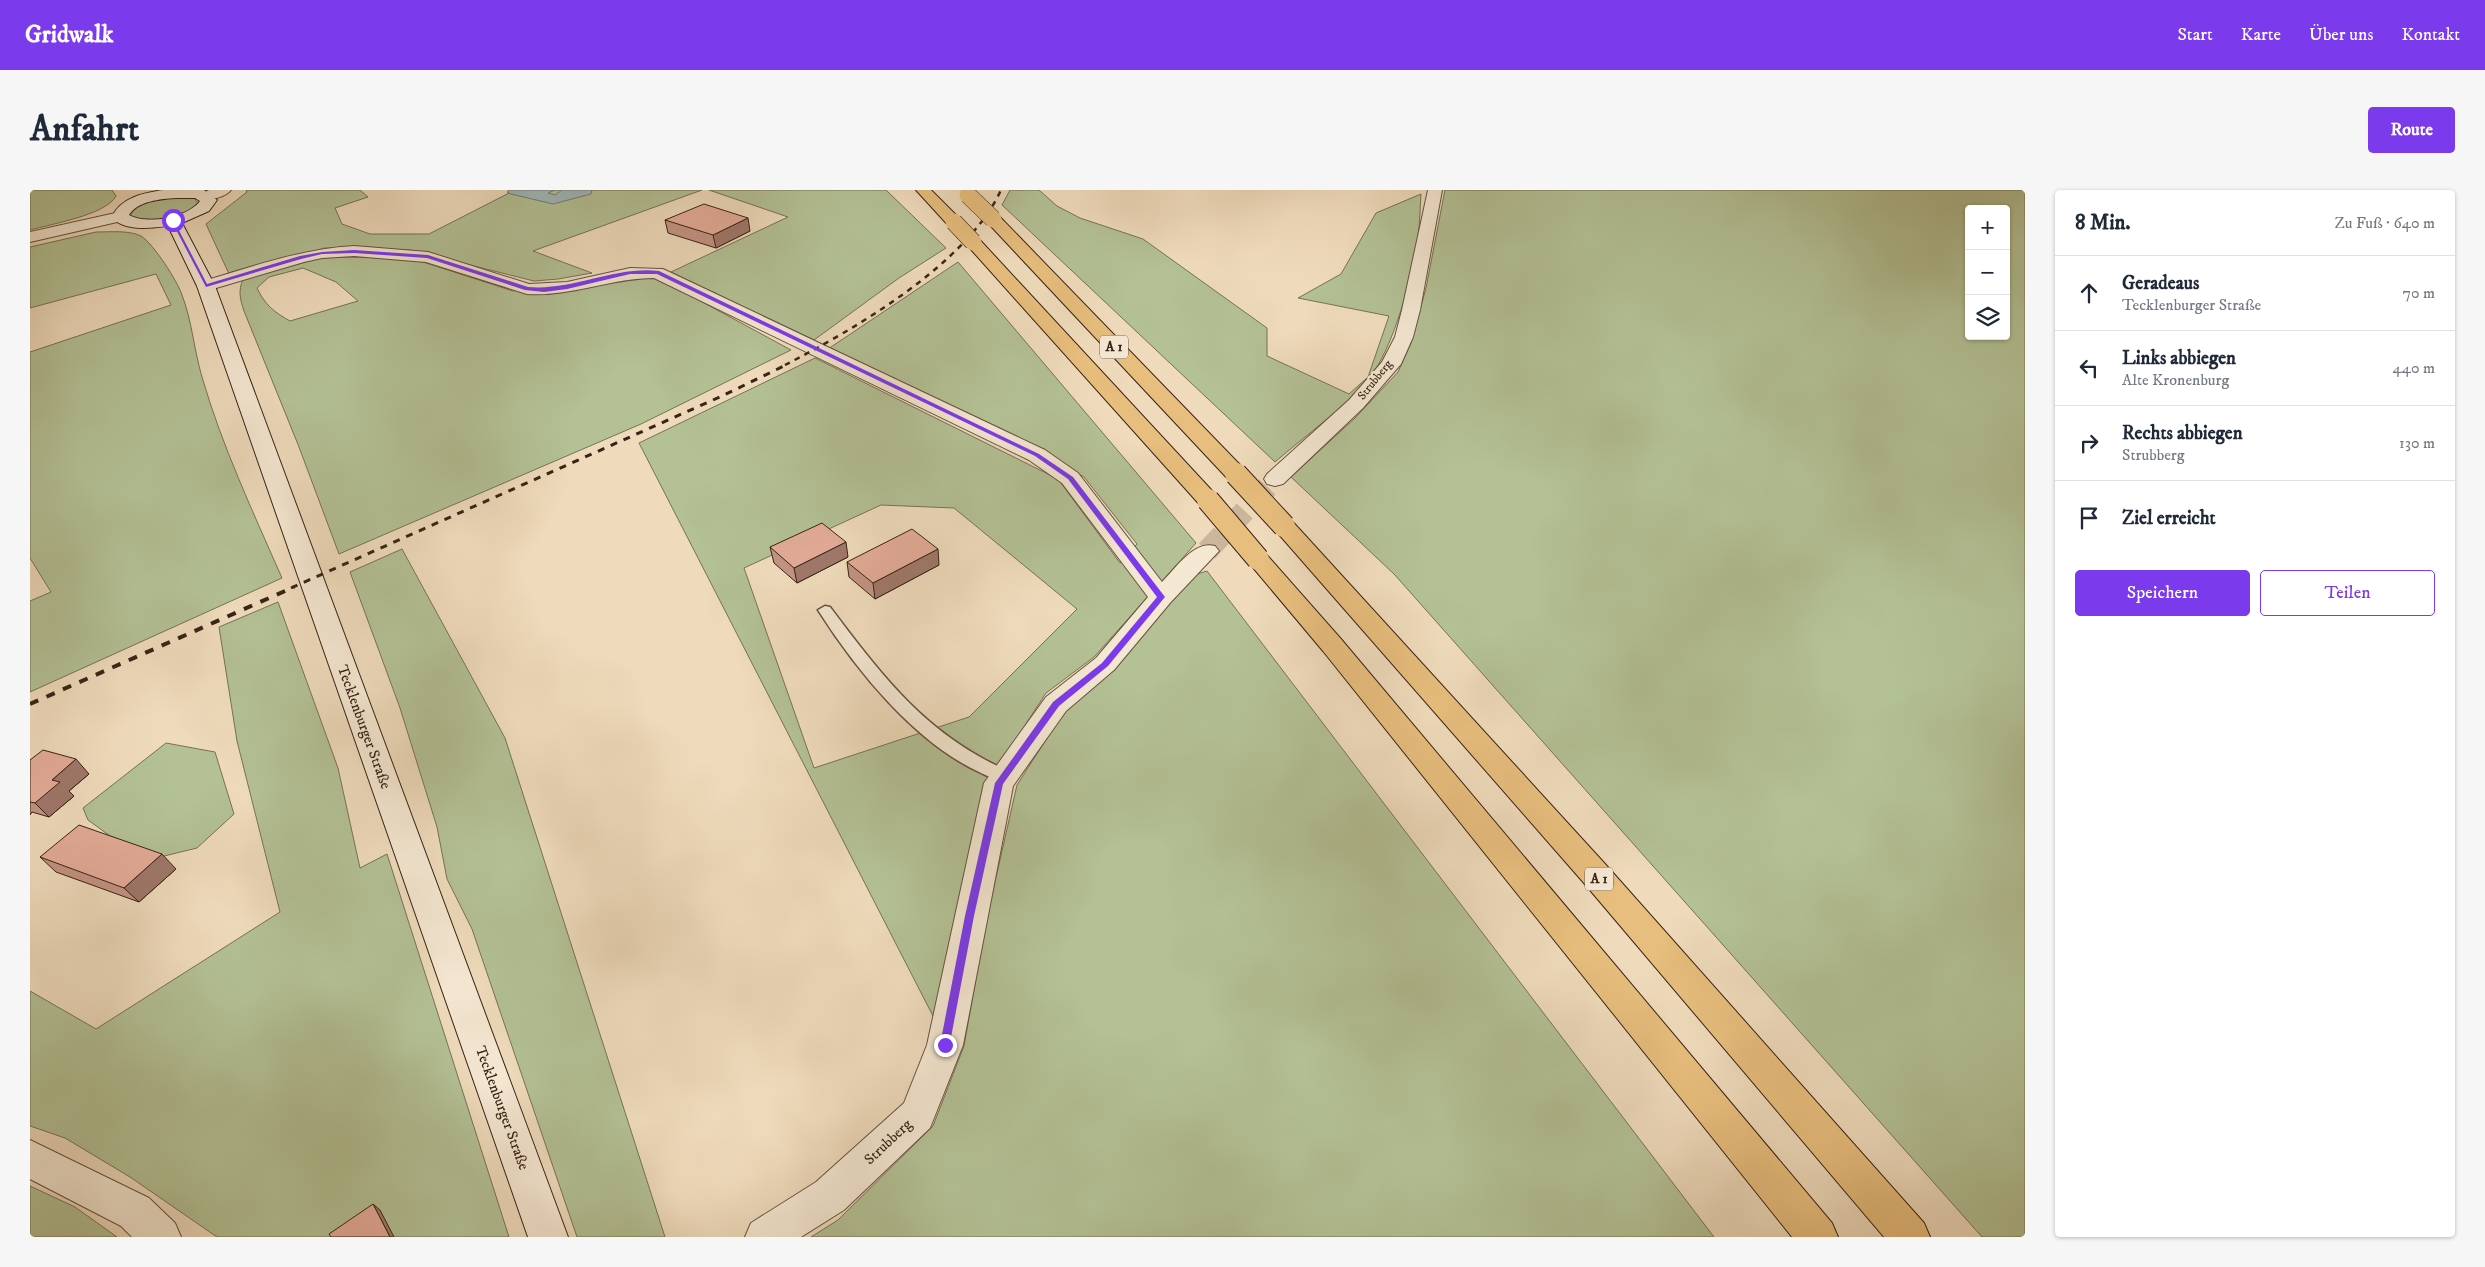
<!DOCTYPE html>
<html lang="de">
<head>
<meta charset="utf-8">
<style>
  body { margin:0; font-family:"IM FELL DW Pica",serif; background:#f6f6f7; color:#1f2937 }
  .controls { position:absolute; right:15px; top:15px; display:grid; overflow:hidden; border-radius:5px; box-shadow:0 1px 4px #0004 }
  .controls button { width:45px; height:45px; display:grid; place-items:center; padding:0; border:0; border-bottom:1px solid #e0e1e3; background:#fff; color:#1f2937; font:25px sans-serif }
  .stop { position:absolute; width:15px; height:15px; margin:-11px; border:4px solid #7c3aed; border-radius:50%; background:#fff }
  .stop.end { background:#7c3aed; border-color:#fff; box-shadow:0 1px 5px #0008 }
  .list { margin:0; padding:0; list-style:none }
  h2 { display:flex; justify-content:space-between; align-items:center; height:65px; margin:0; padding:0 20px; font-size:21px }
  h2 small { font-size:16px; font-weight:400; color:#747a83 }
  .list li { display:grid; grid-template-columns:32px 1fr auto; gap:15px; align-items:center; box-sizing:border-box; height:75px; padding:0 20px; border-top:1px solid #e0e1e3 }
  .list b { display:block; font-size:19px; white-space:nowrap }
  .list p { margin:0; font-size:16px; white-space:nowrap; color:#747a83 }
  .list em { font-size:16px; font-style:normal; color:#747a83 }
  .actions { display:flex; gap:10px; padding:15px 20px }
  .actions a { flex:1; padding:11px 0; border:1px solid #7c3aed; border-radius:5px; text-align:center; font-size:18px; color:#7c3aed }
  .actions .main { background:#7c3aed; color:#fff }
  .icon { flex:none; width:28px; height:28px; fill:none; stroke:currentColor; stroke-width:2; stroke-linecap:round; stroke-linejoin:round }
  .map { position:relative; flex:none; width:1995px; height:1047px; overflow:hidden; border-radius:5px }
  header { display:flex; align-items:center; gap:30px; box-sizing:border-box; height:70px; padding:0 25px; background:#7c3aed; color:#fff }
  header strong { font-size:24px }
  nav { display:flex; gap:28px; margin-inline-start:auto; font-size:18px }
  .intro { display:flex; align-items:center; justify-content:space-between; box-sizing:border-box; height:120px; padding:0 30px }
  h1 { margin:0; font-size:35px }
  .button { padding:12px 22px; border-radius:5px; background:#7c3aed; color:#fff; font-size:18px; font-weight:700 }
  main { display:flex; gap:30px; padding:0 30px }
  aside { flex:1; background:#fff; border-radius:5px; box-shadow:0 1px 4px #0004 }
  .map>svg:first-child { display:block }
</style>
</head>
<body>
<header>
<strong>Gridwalk</strong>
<nav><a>Start</a><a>Karte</a><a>Über uns</a><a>Kontakt</a></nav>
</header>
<div class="intro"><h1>Anfahrt</h1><a class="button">Route</a></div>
<main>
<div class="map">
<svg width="1995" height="1047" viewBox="0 0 1995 1047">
  <rect width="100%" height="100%" fill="#efdbbc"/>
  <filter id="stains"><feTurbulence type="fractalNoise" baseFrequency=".004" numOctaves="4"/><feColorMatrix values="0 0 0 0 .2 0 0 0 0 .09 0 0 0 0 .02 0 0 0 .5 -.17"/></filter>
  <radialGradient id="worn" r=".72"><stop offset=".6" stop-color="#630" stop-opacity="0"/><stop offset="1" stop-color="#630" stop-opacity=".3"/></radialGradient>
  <!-- green -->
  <path fill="#b3c195" stroke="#757255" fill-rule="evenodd" d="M0 0H82L86 6C76 25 21 34 0 40Z
    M216 0H330L338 7 305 18 312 34 340 44H399L483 1 480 0H672L503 61 562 83 528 89 504 91 380 60 294 58 200 86 176 34 217 2Z
    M679 0H856L916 58 869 88 784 150 641 82 758 27Z
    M980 0H1009L1027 16 1050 28 1113 49 1237 138V166L1319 204 1338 187 1359 126 1268 108 1311 84 1346 23 1391 4C1390 18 1390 32 1388 46 1385 81 1362 162 1339 188 1312 220 1276 245 1245 272L972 15Z
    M1415 0H1995V1047H1952L1364 384 1261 287 1325 228 1368 182 1381 153 1396 98ZM1939 19H1976V146H1939Z
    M135 7H163L168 13C155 32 122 31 102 27L99 24C105 12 123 10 135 7Z
    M66 42C80 42 99 40 111 46 123 53 148 92 152 105 162 131 164 160 172 187 192 256 223 322 252 388L0 502V411L21 402 0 368V162L141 115 126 84 0 118V57Z
    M317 67 369 68 393 72 483 101 607 86 628 88 761 160 611 234 309 364 269 257 214 121C210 109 208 101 213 89L290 68ZM273 78 306 92 328 111 260 131C244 122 235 115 227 98L239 87Z
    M928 72 1166 353 1064 467 1016 503 956 595 904 828 609 253 785 168 1028 289 1090 373 1107 354 1054 287 971 239 798 159ZM851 315 924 318 1047 419 939 527 784 578 714 378Z
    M372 359 475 548 635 1047H547L442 739 417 689 407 637 370 518 320 382Z
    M1177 381 1684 1047H781L808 1030 903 936 934 856 957 727 987 595 1035 520 1083 481 1133 417 1164 385Z
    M248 412 308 578 330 678 357 664 479 1047H187L100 987 35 948 0 936V801L66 839 250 722 207 551 189 437Z
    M136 553 185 562 204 624 167 658 130 667 80 646 58 630 53 618Z
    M0 996 45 1017 87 1047H0Z"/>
  <!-- water -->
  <path fill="#9eb8bb" stroke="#757c79" d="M479 0H525L518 3 525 5 532 0H562L561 4 523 14 481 4 477 2Z"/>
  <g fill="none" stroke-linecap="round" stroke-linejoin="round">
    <!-- minor-tunnel -->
    <path stroke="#cab69b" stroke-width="22" stroke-dasharray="22 11" stroke-linecap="butt" d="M1177 361 1245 289"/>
    <!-- service casing -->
    <g stroke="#65513f" stroke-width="3">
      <path id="service" d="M795 416 800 417C853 487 896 545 980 582L982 586 980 590C970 593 960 587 951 583 885 553 826 480 788 420Z"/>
    </g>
    <!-- minor casing -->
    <g stroke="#65513f" stroke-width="2">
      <path id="minor" d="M179 0H201C196 7 179 11 171 9L168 6Z
        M1398 0H1412L1390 120 1383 147 1371 174 1333 218 1253 294 1245 296 1237 294 1234 289 1237 284 1319 210 1352 172 1365 147 1372 120Z
        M324 56 398 62 499 94 537 92 600 78 633 79 1015 260 1048 283 1132 392C1146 378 1164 350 1185 356L1189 361 1140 413 1084 480 1036 521 983 596 933 855 900 938 814 1020 771 1047H715L721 1033 786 992 874 913 897 855 954 593 1016 507 1066 468 1118 407 1032 293 999 270 624 88C581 88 540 107 497 104L396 72 324 66 292 68 274 72 176 101 170 100 167 96 170 92C221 77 271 59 324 56Z
        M0 950 119 1008 145 1033 151 1047H102L91 1036 0 989Z"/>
    </g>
    <!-- tertiary casing -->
    <g stroke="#65513f" stroke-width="2">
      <path id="tertiary" d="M90 22 98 27 96 30 0 52V42Z"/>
    </g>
    <!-- secondary casing -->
    <g stroke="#372315" stroke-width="2">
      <path id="secondary" d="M133 0H174L187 10 179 21 152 33 185 96 538 1047H498L167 96 138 36C122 38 93 42 82 27 91 7 114 3 133 0ZM146 8H165L170 11C157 28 117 35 99 25 108 11 130 9 146 8Z"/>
    </g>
    <!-- motorway casing -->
    <g stroke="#372315" stroke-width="2">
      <path id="motorway" d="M886 0H901L930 29 932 32 930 35H918Z
        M963 24 969 26 1214 279 1217 284 1214 289 1206 291 1198 289 957 32 955 29 957 26Z
        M943 47 949 49 1186 305 1189 310 1186 315 1178 317 1170 315 937 55 935 52Z
        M1254 329 1262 331 1576 675 1894 1033 1900 1047H1854L1554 693 1246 341 1242 336 1246 331Z
        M1228 362 1236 364 1311 449 1802 1033 1808 1047H1762L1293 461 1220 374 1216 369 1220 364Z"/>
    </g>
    <!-- service -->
    <use href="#service" fill="#f5e8d3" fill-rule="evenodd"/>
    <!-- minor -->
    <use href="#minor" fill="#f5e8d3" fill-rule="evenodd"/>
    <!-- tertiary -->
    <use href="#tertiary" fill="#f5e8d3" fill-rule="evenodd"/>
    <!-- secondary -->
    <use href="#secondary" fill="#f5e8d3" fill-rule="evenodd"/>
    <!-- motorway -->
    <use href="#motorway" fill="#e8be7e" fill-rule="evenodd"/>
    <!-- rail-far2 -->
    <path stroke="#372315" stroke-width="2.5" stroke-dasharray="5.5 5.5" stroke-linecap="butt" d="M755 175C825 139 937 74 971 0"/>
    <!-- rail-far1 -->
    <path stroke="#372315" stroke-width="3" stroke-dasharray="7 7" stroke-linecap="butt" d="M261 398 692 206 758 174"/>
    <!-- rail -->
    <path stroke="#372315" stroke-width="4" stroke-dasharray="9 9" stroke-linecap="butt" d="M0 514 264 397"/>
    <!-- motorway-bridge-far1 casing -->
    <g stroke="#372315" stroke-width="18" stroke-linecap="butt">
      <path id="motorway-bridge-far1" d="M938 5 963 29
        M924 32 943 52"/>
    </g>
    <!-- motorway-bridge casing -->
    <g stroke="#372315" stroke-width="24" stroke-linecap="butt">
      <path id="motorway-bridge" d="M1206 284 1254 336
        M1178 310 1228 369"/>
    </g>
    <!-- motorway-bridge-far1 -->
    <use href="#motorway-bridge-far1" stroke="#e8be7e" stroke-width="17"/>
    <!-- motorway-bridge -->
    <use href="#motorway-bridge" stroke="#e8be7e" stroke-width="22"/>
  </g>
  <!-- wall -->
  <path fill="#c49484" stroke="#372315" d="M635 30 720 41 686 58 638 43Z
    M740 357 818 367 767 393 744 373Z
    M817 372 909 375 845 409 819 387Z
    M0 570 59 584 39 601 44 606 19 627 2 622 0 625Z
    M10 667 146 679 109 712 26 682Z"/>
  <!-- shaded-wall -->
  <path fill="#a0786b" stroke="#372315" d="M718 28 720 41 686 58 683 45Z
    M816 352 818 367 767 393 764 378Z
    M908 359 909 375 845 409 843 393Z
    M46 569 59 584 39 601 44 606 19 627 5 613 22 590Z
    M132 664 146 679 109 712 94 698Z
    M343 1014 350 1020 364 1047H360Z"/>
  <!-- building -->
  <path fill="#e4ac99" stroke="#372315" d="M674 14 718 28 683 45 635 30Z
    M792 333 816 352 764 378 740 357Z
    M882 339 908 359 843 393 817 372Z
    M13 560 46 569 22 590 30 592 5 613 0 612V570Z
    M49 635 132 664 94 698 10 667Z
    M343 1014 360 1047H301L299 1044Z"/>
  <!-- route -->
  <path fill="#7c3aed" d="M143 29 177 94 270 66 292 62 324 60 398 65 498 97C543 101 584 76 629 81L1009 264 1043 287 1135 407 1078 476 1029 516 973 594 944 726 919 858 915 859 910 855 935 726 965 593 1023 512 1072 473 1127 407 1038 289 1005 266 627 84H600L537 99 514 102 495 100 397 68 324 63 292 64 271 69 176 97 141 30Z"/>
  <g text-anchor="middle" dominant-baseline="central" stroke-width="5" stroke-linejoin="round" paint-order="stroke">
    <!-- far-street labels -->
    <g font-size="12" fill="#372315" stroke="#f5e8d3">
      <text transform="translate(1345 190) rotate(-51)">Strubberg</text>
    </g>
    <!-- shield labels -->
    <g fill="#f5e8d3" stroke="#705e4e" stroke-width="1">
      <rect x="1070" y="145.5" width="28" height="23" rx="4"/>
      <rect x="1555" y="677.5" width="28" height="23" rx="4"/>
    </g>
    <g font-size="14" font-weight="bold" fill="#372315">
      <text x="1084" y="157">A 1</text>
      <text x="1569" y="689">A 1</text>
    </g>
    <!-- street labels -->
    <g font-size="15" fill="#372315" stroke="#f5e8d3">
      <text transform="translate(334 537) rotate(70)">Tecklenburger Straße</text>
      <text transform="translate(472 918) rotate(70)">Tecklenburger Straße</text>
      <text transform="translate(858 952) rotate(-43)">Strubberg</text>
    </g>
  </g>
  <rect width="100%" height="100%" filter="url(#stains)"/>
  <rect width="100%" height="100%" fill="url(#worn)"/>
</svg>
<div class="controls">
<button>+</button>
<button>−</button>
<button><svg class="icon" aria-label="layers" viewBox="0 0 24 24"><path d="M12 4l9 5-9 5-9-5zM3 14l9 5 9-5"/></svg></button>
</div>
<div class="stop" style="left:143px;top:30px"></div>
<div class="stop end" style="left:915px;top:855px"></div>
</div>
<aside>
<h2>8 Min.<small>Zu Fuß · 640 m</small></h2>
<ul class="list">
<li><svg class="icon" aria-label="ahead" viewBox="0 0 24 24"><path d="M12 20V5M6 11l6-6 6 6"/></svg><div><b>Geradeaus</b><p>Tecklenburger Straße</p></div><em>70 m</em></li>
<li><svg class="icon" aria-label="left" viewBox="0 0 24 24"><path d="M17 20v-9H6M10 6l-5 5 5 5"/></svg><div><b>Links abbiegen</b><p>Alte Kronenburg</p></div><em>440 m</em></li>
<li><svg class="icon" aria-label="right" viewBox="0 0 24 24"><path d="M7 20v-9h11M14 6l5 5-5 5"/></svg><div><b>Rechts abbiegen</b><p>Strubberg</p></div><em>130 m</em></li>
<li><svg class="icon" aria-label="arrive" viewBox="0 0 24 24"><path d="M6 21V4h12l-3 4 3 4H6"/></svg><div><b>Ziel erreicht</b></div></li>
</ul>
<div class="actions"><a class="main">Speichern</a><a>Teilen</a></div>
</aside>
</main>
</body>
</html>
